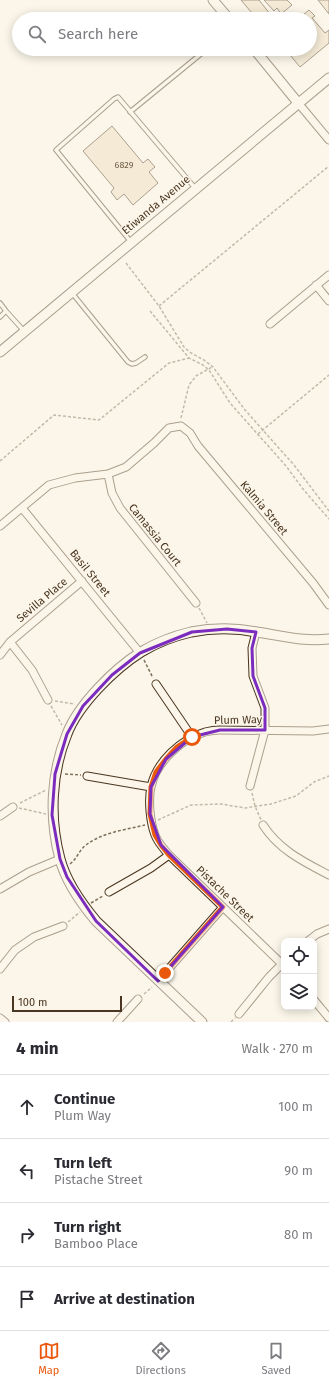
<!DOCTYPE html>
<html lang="en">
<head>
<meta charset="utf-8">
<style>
  body { margin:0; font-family:"Fira Sans",sans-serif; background:#f7f7f7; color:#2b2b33 }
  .controls { position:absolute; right:12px; bottom:12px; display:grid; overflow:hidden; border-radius:8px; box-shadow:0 2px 10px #0003 }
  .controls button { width:36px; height:36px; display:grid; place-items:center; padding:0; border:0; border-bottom:1px solid #e1e1e2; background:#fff; color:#2b2b33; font:20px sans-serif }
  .scale { position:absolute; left:12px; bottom:10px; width:110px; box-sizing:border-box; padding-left:4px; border:2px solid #4a3520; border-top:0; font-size:11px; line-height:14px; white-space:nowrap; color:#4a3520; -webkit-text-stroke:3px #fbf6e9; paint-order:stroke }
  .stop { position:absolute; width:12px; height:12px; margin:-9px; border:3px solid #ea580c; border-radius:50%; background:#fff }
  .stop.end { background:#ea580c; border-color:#fff; box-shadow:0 1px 4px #0008 }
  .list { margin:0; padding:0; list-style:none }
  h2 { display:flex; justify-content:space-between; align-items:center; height:52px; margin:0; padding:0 16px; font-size:17px }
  h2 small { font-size:13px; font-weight:400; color:#7c7c81 }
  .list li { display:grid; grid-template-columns:26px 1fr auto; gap:12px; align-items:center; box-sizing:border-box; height:64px; padding:0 16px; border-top:1px solid #e1e1e2 }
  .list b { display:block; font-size:15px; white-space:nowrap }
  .list p { margin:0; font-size:13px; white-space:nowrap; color:#7c7c81 }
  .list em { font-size:13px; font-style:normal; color:#7c7c81 }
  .icon { flex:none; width:22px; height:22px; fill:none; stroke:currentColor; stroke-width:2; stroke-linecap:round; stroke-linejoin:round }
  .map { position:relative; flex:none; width:329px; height:1022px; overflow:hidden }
  .search { position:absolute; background:#fff; box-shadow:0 2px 10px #0003; left:12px; right:12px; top:12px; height:44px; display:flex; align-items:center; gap:10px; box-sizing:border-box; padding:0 14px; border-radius:22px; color:#7c7c81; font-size:15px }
  .sheet { height:308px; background:#fff }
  nav { display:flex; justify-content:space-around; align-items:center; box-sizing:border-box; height:56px; border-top:1px solid #e1e1e2; background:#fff; font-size:11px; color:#7c7c81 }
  nav a { display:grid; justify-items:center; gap:2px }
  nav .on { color:#ea580c }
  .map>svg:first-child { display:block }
</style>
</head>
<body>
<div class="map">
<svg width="329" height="1022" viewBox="0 0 329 1022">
  <rect width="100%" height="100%" fill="#fbf6e9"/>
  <!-- building -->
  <path fill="#ecdcbc" stroke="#4a3520" d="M241 0H259L274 19H257Z
    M264 0H287L292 5 281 14 277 8 274 11Z
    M318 0H329V14Z
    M309 10 315 16 312 18 325 33 329 30V43L300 67 285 49H310V19H298Z
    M112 126 143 163 148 159 155 167 149 172 158 183 133 205 124 194 117 200 111 192 114 188 83 151Z"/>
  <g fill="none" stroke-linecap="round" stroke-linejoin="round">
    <!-- lane casing -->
    <g stroke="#4a3520" stroke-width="5.5">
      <path id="lane" d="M130 112 207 49
        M131 242 56 150 114 99 118 97 195 188
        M72 293 128 362 132 364 136 363 145 357
        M0 303 6 311
        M0 317 6 311 24 331"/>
    </g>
    <!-- street casing -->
    <g stroke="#4a3520" stroke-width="9">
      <path id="street" d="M299 104 329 140
        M316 285 329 301
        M270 324 329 275
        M108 474 112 493 120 508 196 603
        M22 508 140 653
        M0 526 49 485 75 478 108 474 126 467 154 443 169 428 181 426 190 433 198 446 313 583 329 605
        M10 642 32 670 48 700
        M0 655 10 642 82 581
        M156 684 192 737
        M87 776 151 787
        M250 786 265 730V708L253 676 252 648 256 632
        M0 816 13 807
        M263 825C279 850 304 862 329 875
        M0 889 29 872 60 859
        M109 892 151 868 169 855
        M308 941 317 934 329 929
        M284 966 169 855C164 849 158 843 155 835 150 822 148 800 151 787 156 762 181 739 205 732 209 731 215 730 220 730L313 731 329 729
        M0 969 15 950 34 937 63 926
        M158 981 223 907
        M314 1000 329 1018
        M239 1014 269 977 284 962
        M0 1018 5 1022
        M117 1022 138 999"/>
    </g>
    <!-- secondary casing -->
    <g stroke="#4a3520" stroke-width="11">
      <path id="secondary" d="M213 0 229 19
        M254 49 299 104
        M0 352 329 78
        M202 1022 96 921C81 903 66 882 60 859 49 818 51 773 67 734 78 705 114 669 141 652 156 643 174 636 191 632 212 628 236 628 257 632 282 636 304 642 329 639"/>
    </g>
    <!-- path -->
    <path stroke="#7f6f5c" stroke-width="1.5" stroke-dasharray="3 2" stroke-linecap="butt" d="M126 263 159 306 184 347 191 353 204 360 213 367 245 410 294 465 329 511
      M159 306 329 166
      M150 311 189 358 203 365 209 370 230 403 286 466 303 489 329 519
      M181 418 189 385 196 376 212 367
      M258 434 329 375
      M0 461 54 415 99 420 169 363 189 358
      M199 608 207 623
      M144 660 153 678
      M55 701 75 704
      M51 706 62 725
      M65 774 81 775
      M252 793 255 806 261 820
      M20 803 46 790
      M19 808 46 814
      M158 820 191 805 221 804 245 808 271 804 296 796 314 782 329 776
      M70 864C77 859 79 850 86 845 103 832 125 830 145 825
      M91 903 103 896
      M68 922 80 912
      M144 994 152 987
      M231 1022 235 1018"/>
    <!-- lane -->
    <use href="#lane" stroke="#fbf6e9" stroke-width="3.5"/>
    <!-- street -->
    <use href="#street" stroke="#fbf6e9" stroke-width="7"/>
    <!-- secondary -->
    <use href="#secondary" stroke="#fbf6e9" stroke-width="9"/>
  </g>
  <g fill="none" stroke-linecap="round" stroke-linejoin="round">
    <!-- route -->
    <path stroke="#ea580c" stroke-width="5" d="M165 973 223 907 169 855 161 845 155 835 150 814 151 787 156 772 166 759 177 747 192 737"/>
  </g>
  <!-- marked area -->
  <path d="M0 0H329V1022H0ZM227 629 256 632 252 648 253 676 265 708V730H220L192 737 166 759 151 787 150 814 161 845 223 907 158 981 96 921 67 877 60 859 52 815 55 774 67 734 83 706 112 675 140 653 192 632Z" fill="#fbf6e9" fill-opacity=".55" fill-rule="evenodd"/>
  <path fill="none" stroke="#7b2cbf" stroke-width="3" stroke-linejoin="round" d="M227 629 256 632 252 648 253 676 265 708V730H220L192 737 166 759 151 787 150 814 161 845 223 907 158 981 96 921 67 877 60 859 52 815 55 774 67 734 83 706 112 675 140 653 192 632Z"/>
  <g text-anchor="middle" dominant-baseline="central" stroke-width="3" stroke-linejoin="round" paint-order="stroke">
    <!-- number labels -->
    <g font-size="9" fill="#725f47">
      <text x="124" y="165">6829</text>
    </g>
    <!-- street labels -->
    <g font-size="11" fill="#4a3520" stroke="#fbf6e9">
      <text transform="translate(156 205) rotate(-40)">Etiwanda Avenue</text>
      <text transform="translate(264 508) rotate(50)">Kalmia Street</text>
      <text transform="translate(155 535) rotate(51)">Camassia Court</text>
      <text transform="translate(90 573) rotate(51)">Basil Street</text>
      <text transform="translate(42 600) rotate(-40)">Sevilla Place</text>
      <text transform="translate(238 720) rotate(-1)">Plum Way</text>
      <text transform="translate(225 894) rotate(44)">Pistache Street</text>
    </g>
  </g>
</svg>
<div class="controls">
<button><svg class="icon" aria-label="locate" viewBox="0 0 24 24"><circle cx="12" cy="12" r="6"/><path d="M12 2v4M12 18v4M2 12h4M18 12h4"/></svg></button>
<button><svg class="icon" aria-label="layers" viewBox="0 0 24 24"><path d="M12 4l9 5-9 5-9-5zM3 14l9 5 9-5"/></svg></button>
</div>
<div class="scale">100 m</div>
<div class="stop" style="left:192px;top:737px"></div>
<div class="stop end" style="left:165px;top:973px"></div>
<div class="search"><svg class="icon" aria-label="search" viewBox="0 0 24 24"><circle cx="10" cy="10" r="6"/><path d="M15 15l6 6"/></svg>Search here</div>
</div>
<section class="sheet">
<h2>4 min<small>Walk · 270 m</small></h2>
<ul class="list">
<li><svg class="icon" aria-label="ahead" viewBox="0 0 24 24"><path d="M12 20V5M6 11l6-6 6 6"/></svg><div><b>Continue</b><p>Plum Way</p></div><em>100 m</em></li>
<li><svg class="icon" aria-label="left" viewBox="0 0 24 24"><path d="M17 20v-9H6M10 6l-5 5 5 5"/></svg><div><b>Turn left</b><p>Pistache Street</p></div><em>90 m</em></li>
<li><svg class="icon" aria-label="right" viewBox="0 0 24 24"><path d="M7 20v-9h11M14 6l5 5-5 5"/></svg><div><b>Turn right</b><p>Bamboo Place</p></div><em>80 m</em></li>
<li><svg class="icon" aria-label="arrive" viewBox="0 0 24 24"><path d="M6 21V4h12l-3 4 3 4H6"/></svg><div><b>Arrive at destination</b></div></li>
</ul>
</section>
<nav>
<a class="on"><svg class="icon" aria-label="map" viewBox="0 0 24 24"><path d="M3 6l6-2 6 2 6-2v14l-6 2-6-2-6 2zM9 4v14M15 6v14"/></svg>Map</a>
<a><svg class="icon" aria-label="directions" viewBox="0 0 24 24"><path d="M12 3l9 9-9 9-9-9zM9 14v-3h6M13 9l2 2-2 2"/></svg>Directions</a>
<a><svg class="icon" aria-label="saved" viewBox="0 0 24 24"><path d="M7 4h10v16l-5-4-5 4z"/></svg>Saved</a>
</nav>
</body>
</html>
